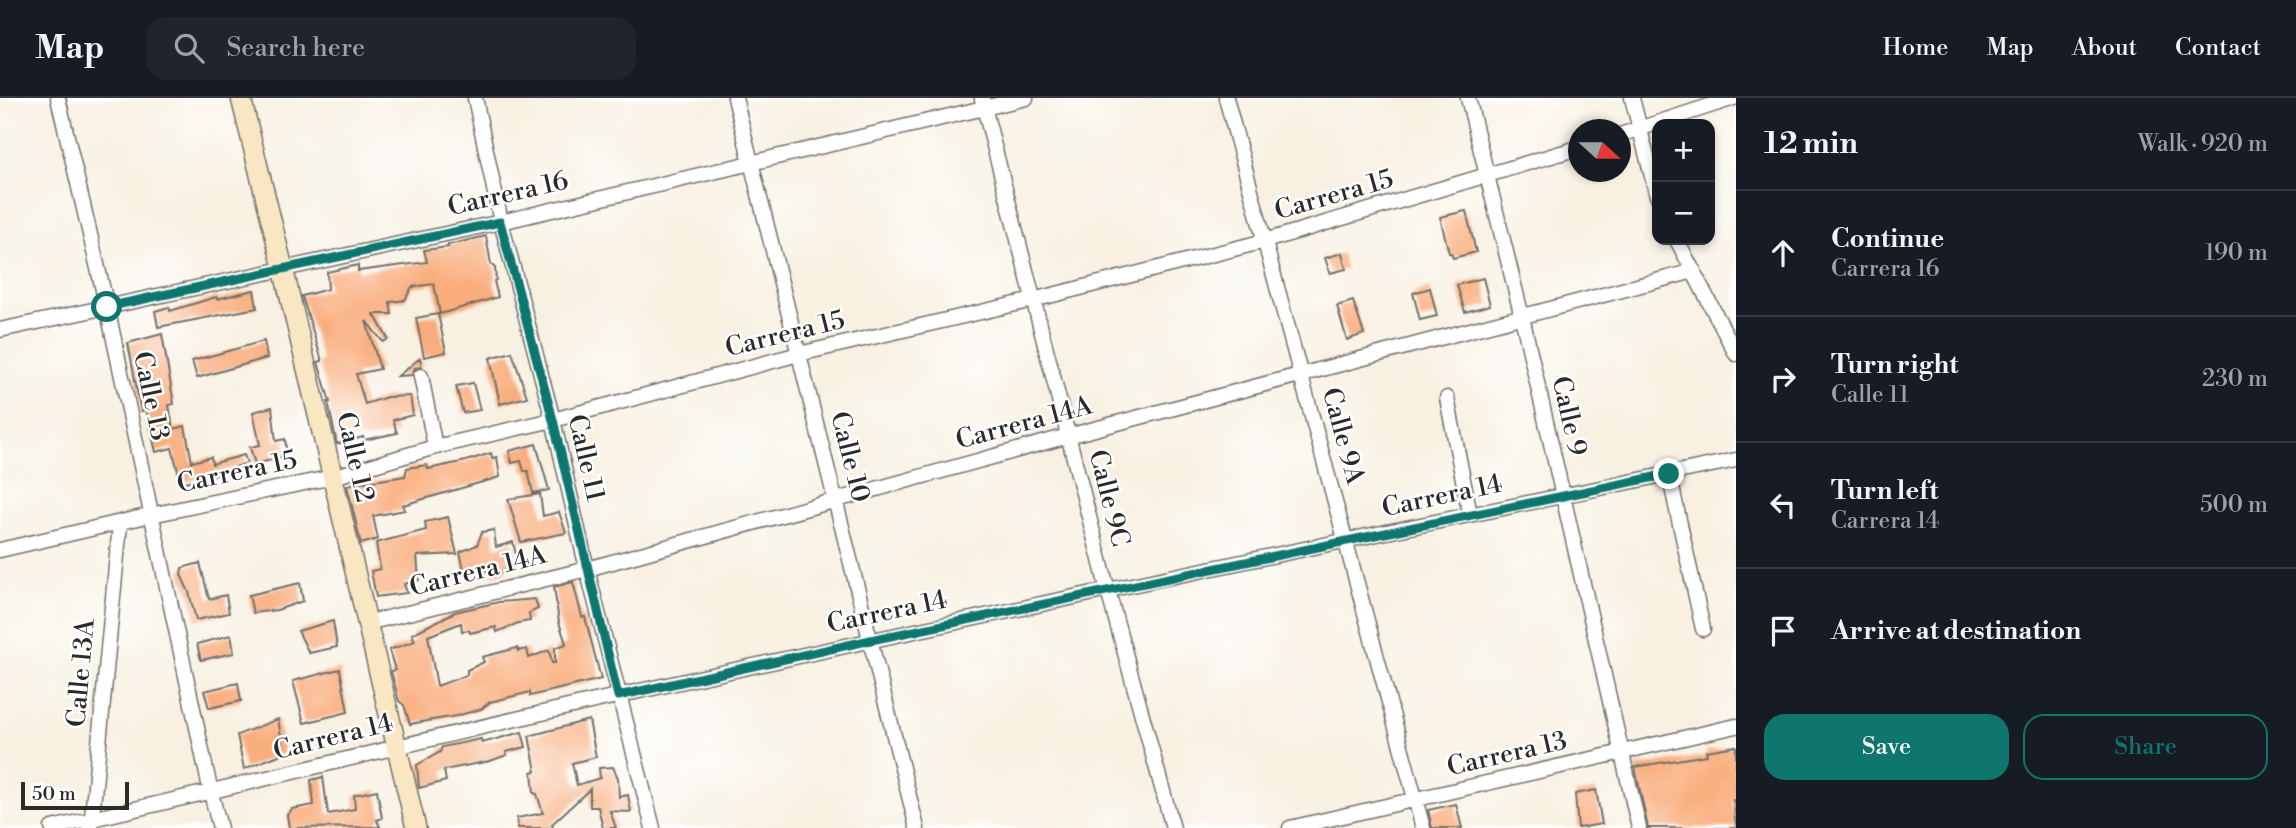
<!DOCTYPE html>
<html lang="en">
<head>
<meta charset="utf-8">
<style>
  body { margin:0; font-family:"Libre Bodoni",serif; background:#20242c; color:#f1f3f6 }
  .controls { position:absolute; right:21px; top:21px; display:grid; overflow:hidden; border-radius:14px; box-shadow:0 4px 10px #0003 }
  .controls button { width:63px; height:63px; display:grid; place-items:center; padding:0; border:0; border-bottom:2px solid #363941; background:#171b24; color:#f1f3f6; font:35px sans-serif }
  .compass { position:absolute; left:1568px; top:21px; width:63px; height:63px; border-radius:50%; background:#171b24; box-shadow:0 4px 10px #0003; rotate:111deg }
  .scale { position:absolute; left:21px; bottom:18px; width:108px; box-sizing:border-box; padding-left:7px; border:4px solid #2b2b2b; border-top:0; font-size:19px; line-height:24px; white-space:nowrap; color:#2b2b2b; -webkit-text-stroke:5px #fff; paint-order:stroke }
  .stop { position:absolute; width:21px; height:21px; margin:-16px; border:5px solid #0f766e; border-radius:50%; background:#fff }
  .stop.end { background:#0f766e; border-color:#fff; box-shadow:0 2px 7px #0008 }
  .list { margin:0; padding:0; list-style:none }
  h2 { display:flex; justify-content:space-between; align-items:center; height:91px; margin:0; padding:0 28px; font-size:30px }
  h2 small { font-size:23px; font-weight:400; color:#9ea1a6 }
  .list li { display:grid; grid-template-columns:46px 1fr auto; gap:21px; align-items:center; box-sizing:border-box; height:126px; padding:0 28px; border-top:2px solid #363941 }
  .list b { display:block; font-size:26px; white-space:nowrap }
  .list p { margin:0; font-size:23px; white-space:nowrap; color:#9ea1a6 }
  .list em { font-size:23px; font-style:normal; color:#9ea1a6 }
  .actions { display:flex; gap:14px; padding:21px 28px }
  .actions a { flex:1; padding:16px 0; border:2px solid #0f766e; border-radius:21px; text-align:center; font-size:24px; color:#0f766e }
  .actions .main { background:#0f766e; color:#fff }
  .icon { flex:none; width:38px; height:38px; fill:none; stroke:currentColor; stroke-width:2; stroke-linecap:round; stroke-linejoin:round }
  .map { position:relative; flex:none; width:1736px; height:730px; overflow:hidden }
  header { display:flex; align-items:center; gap:42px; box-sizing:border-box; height:98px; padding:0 35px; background:#171b24; border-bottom:2px solid #363941 }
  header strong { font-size:33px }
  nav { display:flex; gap:38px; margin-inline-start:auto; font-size:24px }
  .search { width:490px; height:63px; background:#20242c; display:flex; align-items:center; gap:18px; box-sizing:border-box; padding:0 24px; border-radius:21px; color:#9ea1a6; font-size:26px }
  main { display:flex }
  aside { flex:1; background:#171b24 }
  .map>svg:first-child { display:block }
</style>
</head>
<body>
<header>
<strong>Map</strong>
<div class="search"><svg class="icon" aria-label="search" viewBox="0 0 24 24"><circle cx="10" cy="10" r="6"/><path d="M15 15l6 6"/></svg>Search here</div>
<nav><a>Home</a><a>Map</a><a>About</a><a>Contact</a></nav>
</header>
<main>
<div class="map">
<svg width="1736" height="730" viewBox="0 0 1736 730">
  <rect width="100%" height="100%" fill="#fff"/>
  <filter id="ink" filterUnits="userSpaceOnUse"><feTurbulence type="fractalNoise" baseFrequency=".0143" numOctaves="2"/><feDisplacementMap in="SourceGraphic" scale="14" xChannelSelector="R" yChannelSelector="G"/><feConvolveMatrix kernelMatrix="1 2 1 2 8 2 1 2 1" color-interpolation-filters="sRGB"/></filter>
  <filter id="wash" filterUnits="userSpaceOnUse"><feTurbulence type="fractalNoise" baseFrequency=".00686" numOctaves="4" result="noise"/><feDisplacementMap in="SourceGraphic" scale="28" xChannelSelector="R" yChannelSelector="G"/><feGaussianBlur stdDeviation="1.57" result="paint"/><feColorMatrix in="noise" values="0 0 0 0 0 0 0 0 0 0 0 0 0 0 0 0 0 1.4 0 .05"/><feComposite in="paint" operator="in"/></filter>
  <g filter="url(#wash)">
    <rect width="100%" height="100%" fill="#f8f1e2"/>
    <g id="blocks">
      <!-- building -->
      <path fill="#f9ad7d" d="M1466 113 1476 154 1453 160 1451 155H1449L1440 119Z
        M486 138 491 166 495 170 496 182 494 183 498 199 440 216 434 186 412 189 405 202 390 204 392 216H374L388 241 383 244 366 223 380 271 356 276 365 306 387 299 410 298 413 317 393 322 397 335 364 342 363 339 337 346 328 304H330L318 264 322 263 302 198 328 191 327 174 358 167V173L427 164 424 152 448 149V147Z
        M1342 155 1346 171 1330 175 1325 160Z
        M1483 180 1490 207 1465 214 1457 187Z
        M1430 190 1437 218 1420 222 1413 195Z
        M254 192 257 210 158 229 155 213 169 209 170 213 216 199 217 201Z
        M1353 203 1364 236 1347 242 1337 208Z
        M438 216 446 254 424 259 416 220Z
        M162 236 174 306 169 307 173 331 185 328 192 364 211 359 212 366 244 357 247 365 216 376 181 385 172 350 156 354 146 312 141 313 128 245Z
        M264 243 267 260 197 280 192 263Z
        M512 254 527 299 500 306 490 260Z
        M420 260 422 269 415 270 412 277 398 278Z
        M473 285 480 312 463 315 456 288Z
        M272 309 276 343 285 341 287 358 255 366 250 349 260 347 253 314Z
        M536 346 549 392 533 395 528 373H524L521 363 512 365 509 353Z
        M491 355 492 360 497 359 500 379 403 407 405 412 373 418 378 441 361 446 347 387 405 378 407 370 427 367 428 371 466 363Z
        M540 396 543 418 559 414 566 435 521 444 508 401Z
        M448 419 457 456 417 458 419 482 404 486 407 495 376 499 371 473 380 471 376 445 426 432 425 424Z
        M494 432 496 449 513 444 518 466 506 469V474L493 477 487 472 465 476 460 454 477 447 482 434Z
        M200 465 209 501 226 497 229 515 196 522 189 494 181 477 182 470Z
        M573 484 582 519H585L601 581 530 598V594L490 604 481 611 456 618 410 626 404 607 399 603 391 573 395 572 389 552 415 543 412 536 455 514 499 504 535 501 538 511 529 515 530 523 518 525 497 534 496 529 470 535 469 532 462 533 461 525 428 538 437 588 467 577V572L484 564 482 559 517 550 518 553 527 551 529 560 549 552 552 565H555V550L566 546 559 524 554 489Z
        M300 485 303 503 277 512 253 515 249 497Z
        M333 523 337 549 309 555 298 533Z
        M231 537 234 555 201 562 197 546Z
        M340 571 348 614 304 625 293 583Z
        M238 585 241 603 209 610 204 593Z
        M278 621 284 655 244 671 237 637Z
        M589 622 596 659 572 665 577 687 600 680 599 670 613 669 618 680 619 699 628 697 631 714 610 713 616 730H603L598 709H590V691L552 726 553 730H518L517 720 543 715 537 696 534 695 532 674 536 673 529 638Z
        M522 634 526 649 506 654 507 657 490 663 444 672 446 683 419 690 417 667 440 654 442 649 481 641 482 645Z
        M1736 648V702H1733L1736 730H1648L1635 669 1707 657 1706 653Z
        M323 679 328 716 355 711 354 697 377 692 382 720 377 722 380 729 289 730 287 717 292 711 314 707 311 682Z
        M1596 692 1602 726 1578 730 1575 696Z
        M1456 706 1462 730H1432L1428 712Z"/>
    </g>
  </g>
  <g filter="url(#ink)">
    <use href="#blocks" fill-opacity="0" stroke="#73706b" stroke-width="2"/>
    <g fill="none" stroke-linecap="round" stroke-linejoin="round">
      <!-- street casing -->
      <g stroke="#73706b" stroke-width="17">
        <path id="street" d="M58 0 107 209 211 695 220 730
          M475 0 501 124 553 322 587 471 653 730
          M735 0 917 730
          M1226 0 1423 730
          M1468 0 1522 219 1639 730
          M1632 0 1657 98
          M982 1 1108 493 1173 730
          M1620 37 1734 0
          M1677 142 1736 256
          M0 232 501 124 1026 0
          M421 278 435 349
          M1447 300 1470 417
          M1669 376 1703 531
          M0 452 151 417 333 379 435 349 553 322 799 256 1033 202 1265 143 1578 50
          M367 525 587 471 1068 338 1694 173
          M91 729 120 426
          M52 730C241 688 428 640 617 598 989 515 1363 439 1736 362
          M1290 730 1736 628"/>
      </g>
      <!-- secondary casing -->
      <g stroke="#73706b" stroke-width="22">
        <path id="secondary" d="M241 0 283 170 416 730"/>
      </g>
      <!-- street -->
      <use href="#street" stroke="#fff" stroke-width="14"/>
      <!-- secondary -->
      <use href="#secondary" stroke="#f9e7c3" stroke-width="19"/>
    </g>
  </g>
  <g fill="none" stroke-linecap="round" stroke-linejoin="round" filter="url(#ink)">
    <!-- route -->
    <path stroke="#0f766e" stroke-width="9" d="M107 209 500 124 553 322 618 598 871 542 1669 376"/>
  </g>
  <g text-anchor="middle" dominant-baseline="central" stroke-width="5" stroke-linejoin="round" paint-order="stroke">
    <!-- street labels -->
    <g font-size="26" fill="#2b2b2b" stroke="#fff">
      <text transform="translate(508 96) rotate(-13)">Carrera 16</text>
      <text transform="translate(1334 97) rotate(-16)">Carrera 15</text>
      <text transform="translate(785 236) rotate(-14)">Carrera 15</text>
      <text transform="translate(151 298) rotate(78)">Calle 13</text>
      <text transform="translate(1569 318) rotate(77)">Calle 9</text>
      <text transform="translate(1024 325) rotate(-15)">Carrera 14A</text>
      <text transform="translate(1343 338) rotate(75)">Calle 9A</text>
      <text transform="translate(355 359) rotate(77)">Calle 12</text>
      <text transform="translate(850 359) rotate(76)">Calle 10</text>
      <text transform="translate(586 360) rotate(77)">Calle 11</text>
      <text transform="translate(237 374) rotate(-12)">Carrera 15</text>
      <text transform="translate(1442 398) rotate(-12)">Carrera 14</text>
      <text transform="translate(1109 400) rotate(76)">Calle 9C</text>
      <text transform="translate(478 473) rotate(-14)">Carrera 14A</text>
      <text transform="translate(887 514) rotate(-12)">Carrera 14</text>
      <text transform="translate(81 575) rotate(-85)">Calle 13A</text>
      <text transform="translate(333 639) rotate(-14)">Carrera 14</text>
      <text transform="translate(1507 656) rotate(-13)">Carrera 13</text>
    </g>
  </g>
</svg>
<div class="controls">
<button>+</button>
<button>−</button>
</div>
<svg class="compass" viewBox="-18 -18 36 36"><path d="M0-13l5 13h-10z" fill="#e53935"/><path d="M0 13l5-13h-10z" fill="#9ea1a6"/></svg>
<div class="scale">50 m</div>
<div class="stop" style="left:107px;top:209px"></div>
<div class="stop end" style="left:1669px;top:376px"></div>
</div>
<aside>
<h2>12 min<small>Walk · 920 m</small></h2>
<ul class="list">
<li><svg class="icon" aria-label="ahead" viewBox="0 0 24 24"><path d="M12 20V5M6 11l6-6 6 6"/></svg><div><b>Continue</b><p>Carrera 16</p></div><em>190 m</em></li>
<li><svg class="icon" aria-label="right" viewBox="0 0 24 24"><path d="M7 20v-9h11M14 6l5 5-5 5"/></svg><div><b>Turn right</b><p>Calle 11</p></div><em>230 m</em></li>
<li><svg class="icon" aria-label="left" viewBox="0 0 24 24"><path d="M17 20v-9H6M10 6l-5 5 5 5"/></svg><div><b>Turn left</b><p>Carrera 14</p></div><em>500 m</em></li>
<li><svg class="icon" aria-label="arrive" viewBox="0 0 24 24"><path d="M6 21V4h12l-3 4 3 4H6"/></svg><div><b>Arrive at destination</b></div></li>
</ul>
<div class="actions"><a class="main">Save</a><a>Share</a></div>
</aside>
</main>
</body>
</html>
